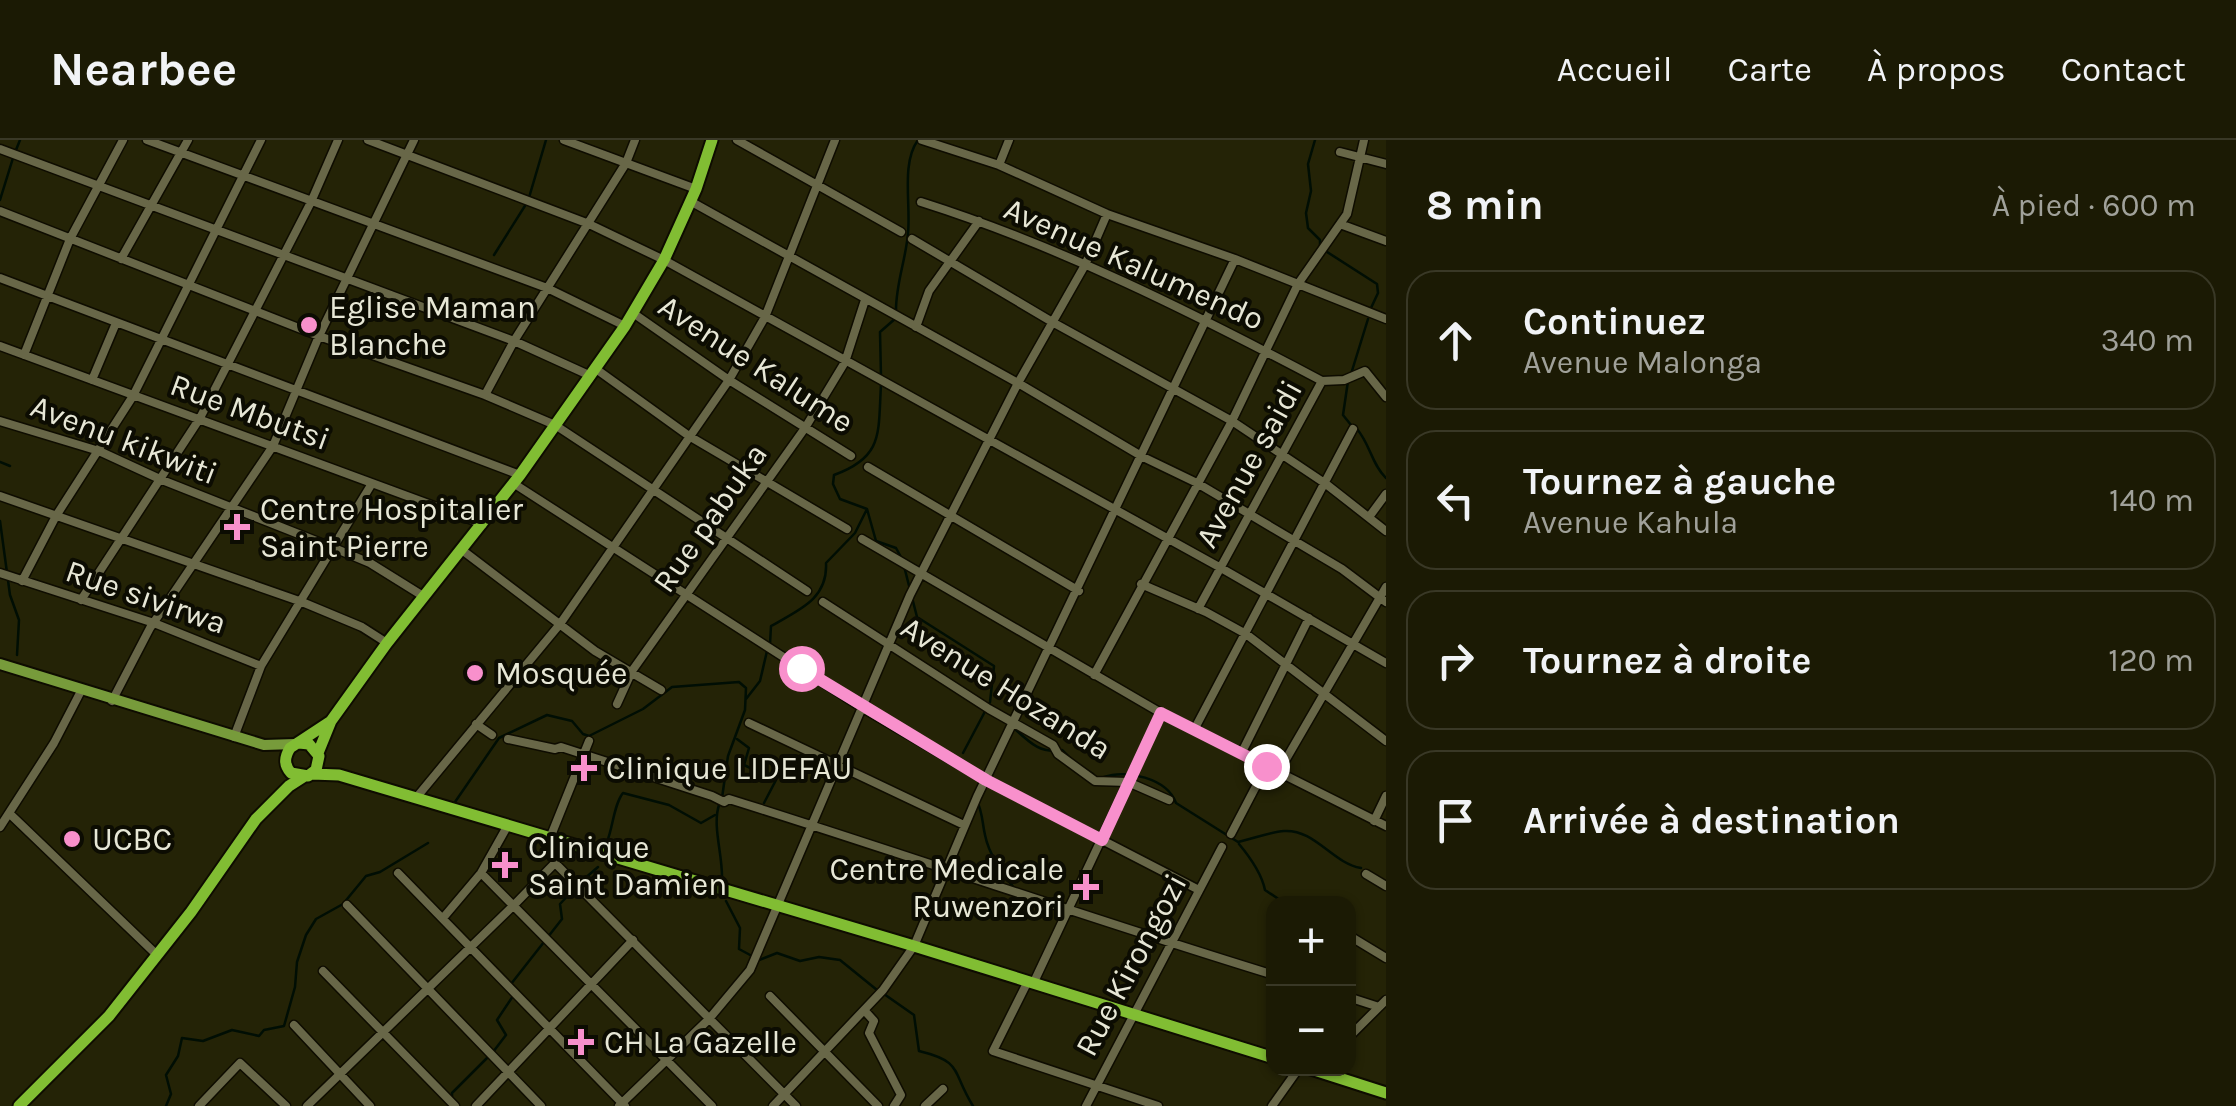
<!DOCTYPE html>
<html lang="fr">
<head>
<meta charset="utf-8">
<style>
  body { margin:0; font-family:Karla,sans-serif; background:#24230e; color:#f1f3f6 }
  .controls { position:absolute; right:30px; bottom:30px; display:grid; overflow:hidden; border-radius:20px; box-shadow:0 2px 8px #0004 }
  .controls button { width:90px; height:90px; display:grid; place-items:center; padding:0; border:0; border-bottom:2px solid #393826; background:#1b1a04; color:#f1f3f6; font:50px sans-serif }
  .stop { position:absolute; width:30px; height:30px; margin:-22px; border:8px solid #f890cc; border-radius:50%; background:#fff }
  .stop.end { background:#f890cc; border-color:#fff; box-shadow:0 2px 10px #0008 }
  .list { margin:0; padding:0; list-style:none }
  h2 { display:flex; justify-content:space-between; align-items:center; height:130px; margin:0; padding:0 40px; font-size:42px }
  h2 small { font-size:32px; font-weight:400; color:#a0a19a }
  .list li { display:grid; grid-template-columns:65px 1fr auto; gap:30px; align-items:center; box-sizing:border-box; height:140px; margin:0 20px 20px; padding:0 20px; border:2px solid #393826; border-radius:30px }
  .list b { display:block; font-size:38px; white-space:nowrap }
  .list p { margin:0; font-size:32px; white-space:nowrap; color:#a0a19a }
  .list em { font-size:32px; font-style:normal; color:#a0a19a }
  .icon { flex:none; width:55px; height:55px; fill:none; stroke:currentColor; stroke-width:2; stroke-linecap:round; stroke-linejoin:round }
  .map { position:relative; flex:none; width:1386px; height:966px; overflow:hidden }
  header { display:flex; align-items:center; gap:60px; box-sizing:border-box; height:140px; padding:0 50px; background:#1b1a04; border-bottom:2px solid #393826 }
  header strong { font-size:48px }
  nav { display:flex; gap:55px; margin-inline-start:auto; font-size:35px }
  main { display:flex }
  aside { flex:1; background:#1b1a04 }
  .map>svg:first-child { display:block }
</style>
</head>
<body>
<header>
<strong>Nearbee</strong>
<nav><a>Accueil</a><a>Carte</a><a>À propos</a><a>Contact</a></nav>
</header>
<main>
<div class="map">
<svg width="1386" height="966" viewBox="0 0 1386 966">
  <rect width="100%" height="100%" fill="#242306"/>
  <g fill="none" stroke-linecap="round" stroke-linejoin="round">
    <!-- stream -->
    <path stroke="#000e04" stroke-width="2.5" d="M1315 0 1308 24 1311 51 1306 73 1308 88 1320 100V105
      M16 10 20 0
      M0 60 13 18
      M1324 110 1377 144 1378 153 1371 168
      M494 115 528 61 546 0
      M896 170C896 143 906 119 908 93 911 65 901 23 918 0
      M1351 234 1368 179
      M881 237 880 192 896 178
      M1348 241 1343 275 1351 285
      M1357 289C1370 304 1372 325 1386 338
      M0 322 10 326
      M867 369 876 401 896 408 902 419
      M0 381 10 455 19 480 17 515
      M904 426 917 477 994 526 990 562 963 613
      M770 504 771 486C799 470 828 459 826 423L855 393 867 369 840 359 833 344 834 335C884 317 878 293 881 245
      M746 559 760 541 767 511
      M1015 589C1030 603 1041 614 1062 610L1070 618
      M737 599 749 608 744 625 776 640 764 663
      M1080 626 1093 634
      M1104 637C1126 629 1167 638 1176 663L1238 702C1252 699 1270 692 1284 691 1315 689 1332 723 1361 728
      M977 661C983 674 982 682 985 695 989 715 1002 732 1014 748
      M455 662 499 598 547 575 572 581 583 594 589 596 643 569 672 547 739 542 746 548 745 570 728 616 722 658
      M719 665C712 686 723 715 722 740
      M607 702C613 687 614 664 623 653L669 665 701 683 715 675
      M1239 704C1249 716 1262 735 1265 750L1283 762 1304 759 1307 764
      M583 740 598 727
      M1018 755V761L1035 766
      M726 761 740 788 739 809 752 816
      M759 820 777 813 800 821 819 817 840 820 877 850
      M511 844 562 779 560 764 574 749
      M884 854 914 875 919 911C964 922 951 931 973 966
      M493 912 506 895 497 880 513 856 511 854
      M452 960V953L487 918
      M166 966 171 954 166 935 178 916 182 898 203 901 232 890 259 896 264 890 284 886 295 847 297 822 306 795 316 779 343 764 366 736 380 732 428 703"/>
    <!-- minor casing -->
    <g stroke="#0e0c00" stroke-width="11">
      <path id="minor" d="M147 0 547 148 625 186
        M368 0 589 84 664 120 1221 428 1386 523
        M564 0 696 49
        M737 0 901 92
        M922 0 999 25 1107 74 1235 119 1386 179
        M0 9 514 201 591 236
        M1340 12 1386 24
        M999 25 1009 0
        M690 61 1018 243 1143 317 1197 343 1342 429 1386 462
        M921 62C1060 106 1193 173 1322 241
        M0 71 319 196 485 255 555 285 807 451
        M1340 84 1386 101
        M912 99 1054 183 1232 281 1326 344 1386 391
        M121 119 188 0
        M0 138 520 335
        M633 173 729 240 851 316
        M916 187 929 151 979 81
        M0 206 483 384
        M24 215 70 99 123 0
        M596 229 689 296 847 389
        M92 240 116 183
        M485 255 514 201 626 23 635 0
        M0 281 99 311 162 340 334 408 370 423 423 456
        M868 327 1079 451
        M513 343 861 567 986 640 1197 749
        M0 356 302 462 362 487 387 503
        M1369 377 1386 354
        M862 399 1161 573 1386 686
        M462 410 595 511 661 550
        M0 433 154 483 261 526
        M22 441 56 376 133 256 261 0
        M1141 444 1206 472 1246 494 1386 601
        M81 460 200 278 311 62 338 0
        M823 462 989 569 1053 605 1058 614 1095 641 1128 642 1169 660
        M1198 469 1322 241 1344 240 1365 231 1386 257
        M1094 535 1232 281 1298 144 1347 74 1364 0
        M112 561 150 488 273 306 319 196 414 0
        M617 564 632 531 805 288 845 222 865 160
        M749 583 964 685
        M476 584 492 595
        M1194 590 1353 289
        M234 597 261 526 371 345
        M508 599 555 609 561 607 712 656 724 662 729 659C911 716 1091 779 1274 835
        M1242 612 1309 478
        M1278 633 1386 447
        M416 658 560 484 729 240 765 177 835 0
        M10 674 157 815
        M1374 681 1386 656
        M0 687 54 603 81 551
        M1231 694 1266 627
        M550 698 589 601
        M555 723 796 966
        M398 733 625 966
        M481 733 712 966
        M1366 734 1386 746
        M347 765 541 966
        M443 778 481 733 508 685
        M1348 795 1386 818
        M323 831 455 966
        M1027 843 993 911 1158 966
        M1033 844 1161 573
        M770 856 878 966
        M1348 857 1379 867
        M864 870 874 881 869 893 901 955 894 966
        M294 885 370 966
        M1348 898 1386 860
        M199 966 240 923 286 966
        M307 966 514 765 555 723 565 703
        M476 966 633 800
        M619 966 709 879 750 830 910 455 1018 243 1085 125 1107 74
        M773 966 883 850 914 806 977 657 1235 119
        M925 966 943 949
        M1086 966 1222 707
        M1272 966 1299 928"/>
    </g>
    <!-- major casing -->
    <g stroke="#0e0c00" stroke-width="14">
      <path id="major" d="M0 524 264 605 295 604"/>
    </g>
    <!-- highway casing -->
    <g stroke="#0e0c00" stroke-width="15">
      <path id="highway" d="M299 603 309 604 319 616 316 630 308 636 291 633C284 625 284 618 290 608L331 581
        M318 613 331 581 387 503 520 335 625 186 664 120 696 49 712 0
        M312 634 339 635 450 668 914 806 1274 918
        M1308 928 1386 953
        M19 966 109 876 191 772 256 679 289 646 303 637"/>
    </g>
    <!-- minor -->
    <use href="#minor" stroke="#686748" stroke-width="8"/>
    <!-- major -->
    <use href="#major" stroke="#779b3b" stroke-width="10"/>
    <!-- highway -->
    <use href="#highway" stroke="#81bd33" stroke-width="11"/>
  </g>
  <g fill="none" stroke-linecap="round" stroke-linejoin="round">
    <!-- route -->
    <path stroke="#f890cc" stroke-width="12" d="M801 528 986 640 1102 700 1161 573 1266 626"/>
  </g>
  <!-- markers -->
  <g fill="#f890cc" stroke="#0c0c02" stroke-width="4">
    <circle cx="309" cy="185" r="10"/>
    <path d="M232 372h10v10h10v10h-10v10h-10v-10h-10v-10h10z"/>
    <circle cx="475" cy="533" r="10"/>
    <path d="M579 613h10v10h10v10h-10v10h-10v-10h-10v-10h10z"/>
    <circle cx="72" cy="699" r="10"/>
    <path d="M500 710h10v10h10v10h-10v10h-10v-10h-10v-10h10z"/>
    <path d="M1081 732h10v10h10v10h-10v10h-10v-10h-10v-10h10z"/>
    <path d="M576 887h10v10h10v10h-10v10h-10v-10h-10v-10h10z"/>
  </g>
  <g text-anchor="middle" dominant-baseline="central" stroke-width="8" stroke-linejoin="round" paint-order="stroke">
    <!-- street labels -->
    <g font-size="32" fill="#e7e7d6" stroke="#0c0c02">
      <text transform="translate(1134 124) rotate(24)">Avenue Kalumendo</text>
      <text transform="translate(756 224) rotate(33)">Avenue Kalume</text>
      <text transform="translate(250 272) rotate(20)">Rue Mbutsi</text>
      <text transform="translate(124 300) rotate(21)">Avenu kikwiti</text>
      <text transform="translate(1249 324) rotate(-61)">Avenue saidi</text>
      <text transform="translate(710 378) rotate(-55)">Rue pabuka</text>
      <text transform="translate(146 457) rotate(19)">Rue sivirwa</text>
      <text transform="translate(1006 548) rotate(32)">Avenue Hozanda</text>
      <text transform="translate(1131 825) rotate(-62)">Rue Kirongozi</text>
    </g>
    <!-- poi labels -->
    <g font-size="32" fill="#e7e7d6" stroke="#0c0c02" text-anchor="start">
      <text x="329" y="167">Eglise Maman<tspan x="329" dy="37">Blanche</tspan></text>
      <text x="260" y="369">Centre Hospitalier<tspan x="260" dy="37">Saint Pierre</tspan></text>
      <text x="495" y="533">Mosquée</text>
      <text x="606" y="628">Clinique LIDEFAU</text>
      <text x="92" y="699">UCBC</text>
      <text x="528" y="707">Clinique<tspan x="528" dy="37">Saint Damien</tspan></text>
      <text x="1064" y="729" text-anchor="end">Centre Medicale<tspan x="1064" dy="37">Ruwenzori</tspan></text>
      <text x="604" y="902">CH La Gazelle</text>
    </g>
  </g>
</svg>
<div class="controls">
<button>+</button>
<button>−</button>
</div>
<div class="stop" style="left:801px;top:528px"></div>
<div class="stop end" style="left:1266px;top:626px"></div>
</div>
<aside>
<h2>8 min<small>À pied · 600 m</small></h2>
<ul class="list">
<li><svg class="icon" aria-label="ahead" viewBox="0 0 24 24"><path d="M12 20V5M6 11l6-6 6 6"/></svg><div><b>Continuez</b><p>Avenue Malonga</p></div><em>340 m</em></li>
<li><svg class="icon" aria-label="left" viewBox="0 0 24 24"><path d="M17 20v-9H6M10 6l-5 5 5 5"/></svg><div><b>Tournez à gauche</b><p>Avenue Kahula</p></div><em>140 m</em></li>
<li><svg class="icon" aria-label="right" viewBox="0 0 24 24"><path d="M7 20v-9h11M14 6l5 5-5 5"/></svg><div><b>Tournez à droite</b></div><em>120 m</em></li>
<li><svg class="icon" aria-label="arrive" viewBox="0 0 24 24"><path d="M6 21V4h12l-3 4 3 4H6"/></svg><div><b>Arrivée à destination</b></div></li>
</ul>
</aside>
</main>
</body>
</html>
